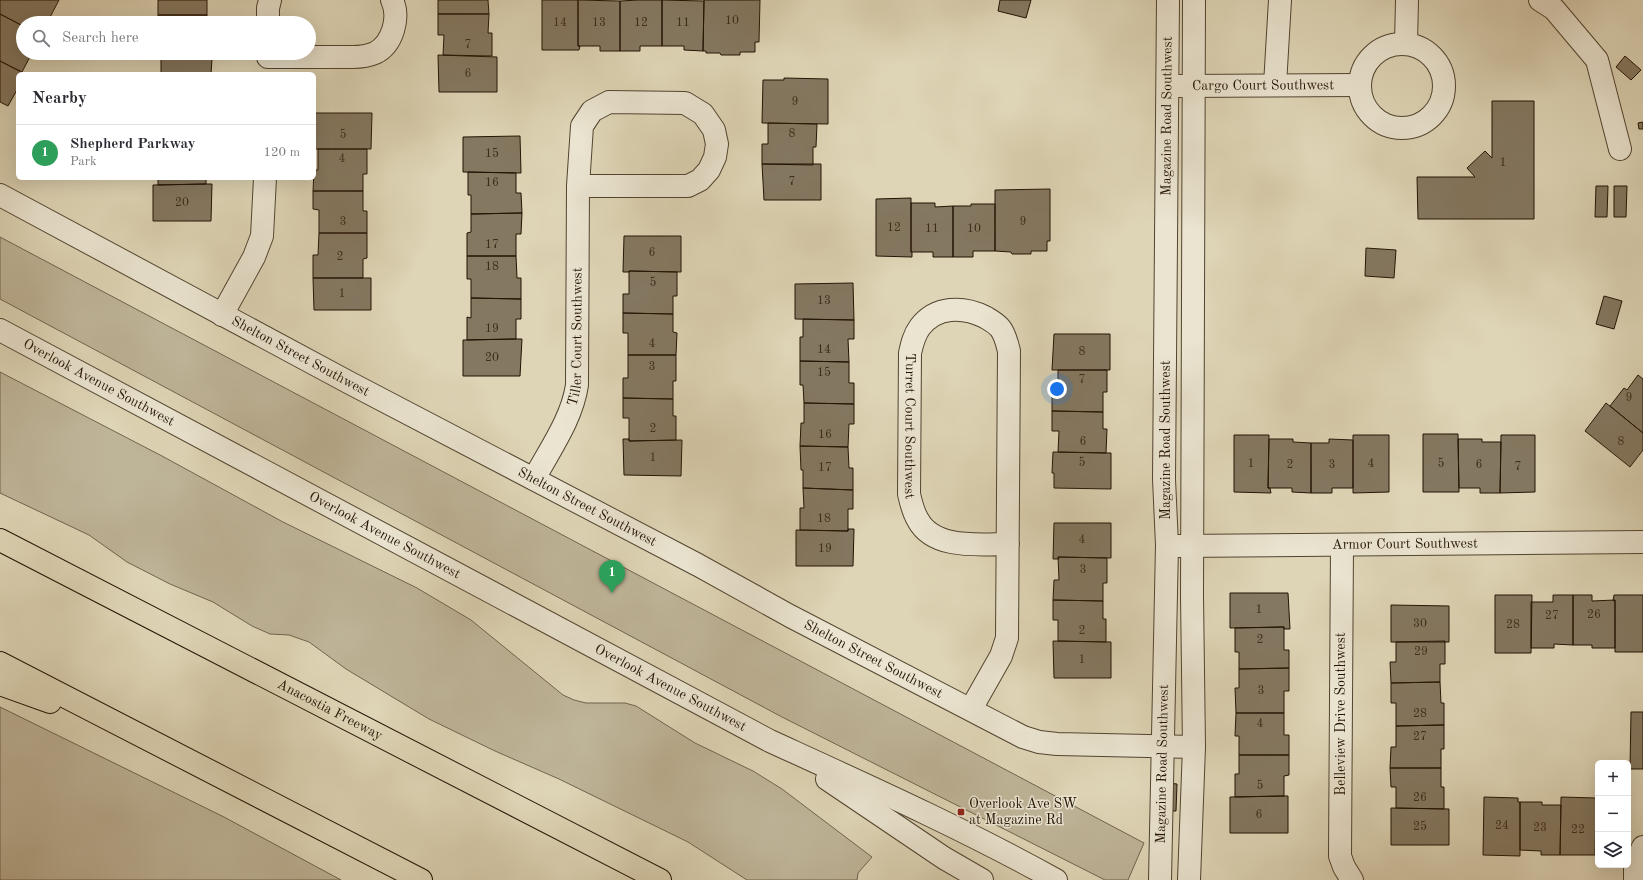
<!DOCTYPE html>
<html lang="en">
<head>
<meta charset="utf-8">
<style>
  body { margin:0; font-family:"Old Standard TT",serif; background:#f2f2f3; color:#2b2b33 }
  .controls { position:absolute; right:12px; bottom:12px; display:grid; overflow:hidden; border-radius:6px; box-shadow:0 4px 16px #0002 }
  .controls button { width:36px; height:36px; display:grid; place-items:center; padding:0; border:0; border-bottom:1px solid #e1e1e2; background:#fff; color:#2b2b33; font:20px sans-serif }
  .you { position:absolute; left:1057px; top:389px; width:14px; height:14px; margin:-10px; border:3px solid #fff; border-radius:50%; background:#1a73e8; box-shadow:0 0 0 6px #1a73e833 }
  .badge { display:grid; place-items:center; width:26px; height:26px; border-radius:50%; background:#2563eb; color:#fff; font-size:13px; font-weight:700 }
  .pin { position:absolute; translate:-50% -33px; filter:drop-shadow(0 1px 2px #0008) }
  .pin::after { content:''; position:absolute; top:21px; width:14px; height:12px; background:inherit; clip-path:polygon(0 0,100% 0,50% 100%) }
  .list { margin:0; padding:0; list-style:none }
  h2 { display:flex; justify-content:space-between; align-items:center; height:52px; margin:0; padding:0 16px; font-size:17px }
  h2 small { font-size:13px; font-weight:400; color:#7c7c81 }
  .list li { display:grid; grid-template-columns:26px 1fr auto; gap:12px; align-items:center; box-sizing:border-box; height:56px; padding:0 16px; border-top:1px solid #e1e1e2 }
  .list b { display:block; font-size:15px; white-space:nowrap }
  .list p { margin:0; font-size:13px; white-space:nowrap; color:#7c7c81 }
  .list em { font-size:13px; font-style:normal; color:#7c7c81 }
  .icon { flex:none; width:22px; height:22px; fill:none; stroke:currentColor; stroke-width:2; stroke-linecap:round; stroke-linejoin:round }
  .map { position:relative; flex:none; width:1643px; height:880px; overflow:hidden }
  .search { position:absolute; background:#fff; box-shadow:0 4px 16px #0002; left:16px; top:16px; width:300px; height:44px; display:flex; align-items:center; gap:10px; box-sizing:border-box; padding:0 14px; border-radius:22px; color:#7c7c81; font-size:15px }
  .panel { position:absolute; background:#fff; box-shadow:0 4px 16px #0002; left:16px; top:72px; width:300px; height:108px; border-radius:6px }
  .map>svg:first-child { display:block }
</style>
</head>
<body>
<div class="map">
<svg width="1643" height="880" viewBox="0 0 1643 880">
  <rect width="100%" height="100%" fill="#ded5b6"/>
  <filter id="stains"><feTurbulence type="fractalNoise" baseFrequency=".005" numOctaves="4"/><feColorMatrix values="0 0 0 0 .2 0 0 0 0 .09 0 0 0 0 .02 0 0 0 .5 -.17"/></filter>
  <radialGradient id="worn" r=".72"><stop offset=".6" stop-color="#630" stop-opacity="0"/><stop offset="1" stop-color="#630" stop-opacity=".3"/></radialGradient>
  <!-- green -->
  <path fill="#beb498" stroke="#70644e" d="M0 237 1144 843 1128 880H1105L782 717 0 299Z
    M0 372 162 456 283 522 417 588 471 620 563 695 574 700 586 703H625L636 706 695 743 753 771 782 789 872 857 858 873 857 880H747L688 842 559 779 495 751 429 719 346 669 309 642 289 635 270 634 252 626 213 602 170 584 127 562 89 535 0 493Z
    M0 707 224 817 341 880H0Z"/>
  <!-- building -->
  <path fill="#847861" stroke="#231304" d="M0 0H59L48 21 45 19 43 23H23V26L0 14Z
    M158 0H207V15H158Z
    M438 0H488L489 14H438Z
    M542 0H578V46H580L579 50H542Z
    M578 0 620 1V51H600V46H578Z
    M639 0H662V46H640V51H620V1Z
    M662 0 704 1 703 51 684 50V46H662Z
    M760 0 759 42H755V52H740V55H721L720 53H706V51H703L704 0Z
    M1000 0H1031L1026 18 998 11Z
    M0 14 23 26V53H32L22 72 0 61Z
    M438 14H489L488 33H492V56L443 55 444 35H438Z
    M158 15H207V23H158Z
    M161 53H212V59H161Z
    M438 55 497 57V92H439Z
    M1625 56 1641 70 1631 80 1616 67Z
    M161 59H212L211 74H161Z
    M0 61 25 74H18V88L8 106 0 102Z
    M784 78 828 79V124L762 123 763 80H784Z
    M1492 101H1534V219H1418L1417 177H1475L1467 168 1485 151 1492 158Z
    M314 113H372L371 149H314Z
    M1643 122V129H1639L1638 123Z
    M768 123 817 124 816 147H813V165L762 164V144H768Z
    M520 136 521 173 463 172V137Z
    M318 149H367V174H363V191H313L314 170H318Z
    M762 164H821V200H764Z
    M468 172 516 173V193H521L522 213 471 214V195H468Z
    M158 178H206V184L158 185Z
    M206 184H212L211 221H153V185Z
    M1596 186H1608L1607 217H1595Z
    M1614 186H1627L1626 217H1614Z
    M1050 189V241H1047V251H1031V254H1012L1011 252 995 251V190Z
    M313 191H363V211H367V233H319V210L313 209Z
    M911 198V252H912V257L876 256V199Z
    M911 203H935V207L953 206V257H933V252H911Z
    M971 204H995V251H973V257H953V206H971Z
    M522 213 521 234H516V256H467V233L471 232V214Z
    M319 233H367V258L363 259V278H313V255H318Z
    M624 236H681V272L629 271V272H623Z
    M1366 248 1396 250 1394 278 1365 276Z
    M467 256H516L517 278H521V299L471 298V279H467Z
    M629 271 677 272V296H673V314L623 313V294H629Z
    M313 278H371V310H314Z
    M853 283 854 320 795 319V284Z
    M1604 296 1622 301 1614 329 1596 324Z
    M471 298 521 299V319H516V339L467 340V317L471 318Z
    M623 313 673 314V332L677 333 676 355H628V333H623Z
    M803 319 854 320V339H848L849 362 800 361V337H803Z
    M1054 334H1110V370H1052Z
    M516 339H522L520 376H463V340Z
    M628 355H676V381H673V399L623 398V378H628Z
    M800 361 849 362V383H854V404L804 403 803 385H800Z
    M1058 370H1107V392H1103V412L1052 411V391H1058Z
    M1638 375 1643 379V433L1610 406 1624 388 1627 390Z
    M623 398 673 399V416H676V440L629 441V418H623Z
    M804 403 854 404V424H849L848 447 800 446 801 423H804Z
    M1606 403 1643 433V450L1630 467 1585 431Z
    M1052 411 1103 412V429H1107L1106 453 1058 452 1059 431H1052Z
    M1423 434H1458L1459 492H1423Z
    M1234 435H1269L1268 488H1270L1271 493 1234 492Z
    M1353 435H1389V492L1353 493Z
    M1501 435H1535V492L1500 493Z
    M623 439H629V441L682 440 681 476 624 475Z
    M1269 439H1293V442L1311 443V493L1292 492V488H1268Z
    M1329 439 1353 440V488H1332V493H1311V443H1329Z
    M1458 439H1482V442H1501L1500 493H1480V488H1459Z
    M800 446 848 447 849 468H853V490L803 488V470H801Z
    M1053 452 1111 453V489L1054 488V473H1052Z
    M803 488 853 490V509H848V531L800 530V508H804Z
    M1054 523H1111V558L1058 557 1059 559H1053Z
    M848 529H854L853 566H796V530L848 531Z
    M1058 557 1107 558V583H1103V601L1053 600 1054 580H1059Z
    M1230 593H1288L1290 629H1284V627L1230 628Z
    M1495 595H1532L1531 653H1495Z
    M1553 595H1573V645L1554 644V648H1531V602H1553Z
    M1573 595H1592V601L1615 600V648H1592V645H1573Z
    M1614 595H1643V652H1615V600L1613 601Z
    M1053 600 1103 601V619H1106V642L1058 641V620H1053Z
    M1391 605 1449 606V642H1391Z
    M1284 627V650H1289V668L1239 669V652H1235V628Z
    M1053 641 1111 642V678H1054Z
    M1445 641V664H1440V682L1391 683 1390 662H1396V642Z
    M1289 668V691H1284V713H1236L1235 688H1239V669Z
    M1440 682 1441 703H1444V725L1396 726V703H1391V683Z
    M1631 712H1643V769H1630Z
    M1236 713H1284V735H1289V755H1239V736H1235Z
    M1444 725V749H1441V768H1390L1391 747H1396V726Z
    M1239 755H1289V775L1284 776V796L1235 797V774H1239Z
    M1390 768H1441V787H1444V809L1396 808V787H1391Z
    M1168 783 1177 784 1176 811H1167Z
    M1284 796H1288V833H1230V797Z
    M1484 797 1518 798V802H1520V856L1483 855Z
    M1561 797 1596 798 1595 855H1560Z
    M1520 802H1542V805H1561L1560 855H1541V851L1520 850Z
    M1391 808 1449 809V845H1391Z"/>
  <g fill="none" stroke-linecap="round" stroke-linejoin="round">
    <!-- minor casing -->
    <g stroke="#524430" stroke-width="24">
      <g id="minor">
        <path d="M1540 0 1554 9 1597 60 1620 149"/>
        <path d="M268 23V8L270 0"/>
        <path d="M1406 44 1407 0"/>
        <circle cx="1402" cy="86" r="42"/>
        <path d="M268 57H353C361 57 368 56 375 53 393 44 400 17 392 0"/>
        <path d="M1275 85 1280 0"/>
        <path id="s1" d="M1178 86 1359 85"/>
        <path id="s2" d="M0 195 348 382 698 565 790 616 1023 737 1039 742 1057 744 1194 747"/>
        <path d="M222 315 254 257 262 236 265 178"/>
        <path id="s3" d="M0 330 770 741C866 785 964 829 1056 880"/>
        <path id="s4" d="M534 479C550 449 572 419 577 385L578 186 582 126 592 111 609 102 685 103 703 114 714 130 717 144 715 157 709 170 700 180 688 186H578"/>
        <path d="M1342 545 1340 856 1344 867 1352 880"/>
        <path id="s5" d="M1178 546 1643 542"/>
        <path id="s6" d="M971 709 1001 656 1007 638 1009 351C1007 343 1005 334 1000 328 996 323 990 320 985 317 963 306 936 306 920 327 914 335 912 344 910 353L909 494C911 503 913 512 918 520 934 550 980 544 1008 544"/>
        <path d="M827 779 944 858 982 880"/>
        <path id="s7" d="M1160 880 1167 545 1164 479 1168 0"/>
        <path d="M1189 880 1194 747 1192 596 1194 0"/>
        <path d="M1635 880V865L1643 847"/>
      </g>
    </g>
    <!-- highway casing -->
    <g stroke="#231304" stroke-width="24">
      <g id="highway">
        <path id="s8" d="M0 540 660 880"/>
        <path d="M0 663 421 880"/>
        <path d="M0 684 50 702"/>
      </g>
    </g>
    <!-- minor -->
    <use href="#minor" stroke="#eae4d0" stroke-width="22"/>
    <!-- highway -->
    <use href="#highway" stroke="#ded5b6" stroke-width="22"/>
  </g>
  <!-- markers -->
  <rect fill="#8f2418" stroke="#eae4d0" stroke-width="1.5" x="957" y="808" width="8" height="8" rx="2"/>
  <g text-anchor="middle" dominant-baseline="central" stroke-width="3" stroke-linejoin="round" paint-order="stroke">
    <!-- number labels -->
    <g font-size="12" fill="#3b2c1b">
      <text x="732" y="21">10</text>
      <text x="560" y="23">14</text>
      <text x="599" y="23">13</text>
      <text x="641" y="23">12</text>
      <text x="683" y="23">11</text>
      <text x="468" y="45">7</text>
      <text x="468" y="74">6</text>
      <text x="795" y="102">9</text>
      <text x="792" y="134">8</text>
      <text x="343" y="135">5</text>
      <text x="492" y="154">15</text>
      <text x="342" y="159">4</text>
      <text x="1503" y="163">1</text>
      <text x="792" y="182">7</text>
      <text x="492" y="183">16</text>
      <text x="182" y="203">20</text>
      <text x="343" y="222">3</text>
      <text x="1023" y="222">9</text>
      <text x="894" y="228">12</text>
      <text x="932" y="229">11</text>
      <text x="974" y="229">10</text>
      <text x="492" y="245">17</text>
      <text x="652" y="253">6</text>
      <text x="340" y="257">2</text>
      <text x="492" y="267">18</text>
      <text x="653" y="283">5</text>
      <text x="342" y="294">1</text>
      <text x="824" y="301">13</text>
      <text x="492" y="329">19</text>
      <text x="652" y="344">4</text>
      <text x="824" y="350">14</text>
      <text x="1082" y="352">8</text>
      <text x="492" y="358">20</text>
      <text x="652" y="367">3</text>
      <text x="824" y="373">15</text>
      <text x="1082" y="380">7</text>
      <text x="1629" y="398">9</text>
      <text x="653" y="429">2</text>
      <text x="825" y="435">16</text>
      <text x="1083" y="442">6</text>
      <text x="1621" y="442">8</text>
      <text x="653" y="458">1</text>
      <text x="1082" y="463">5</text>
      <text x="1251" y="464">1</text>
      <text x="1371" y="464">4</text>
      <text x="1441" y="464">5</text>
      <text x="1290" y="465">2</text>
      <text x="1332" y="465">3</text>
      <text x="1479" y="465">6</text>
      <text x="1518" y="467">7</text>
      <text x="825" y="468">17</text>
      <text x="824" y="519">18</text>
      <text x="1082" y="540">4</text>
      <text x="825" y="549">19</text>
      <text x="1083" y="570">3</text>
      <text x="1259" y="610">1</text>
      <text x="1594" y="615">26</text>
      <text x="1552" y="616">27</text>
      <text x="1420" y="624">30</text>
      <text x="1513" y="625">28</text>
      <text x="1082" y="631">2</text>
      <text x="1260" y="640">2</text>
      <text x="1421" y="652">29</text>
      <text x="1082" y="660">1</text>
      <text x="1261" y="691">3</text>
      <text x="1420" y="714">28</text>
      <text x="1260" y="724">4</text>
      <text x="1420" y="737">27</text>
      <text x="1260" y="786">5</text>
      <text x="1420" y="798">26</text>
      <text x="1259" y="815">6</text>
      <text x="1502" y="826">24</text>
      <text x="1420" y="827">25</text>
      <text x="1540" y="828">23</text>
      <text x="1578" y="830">22</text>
    </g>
    <!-- street labels -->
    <g font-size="14" fill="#231304" stroke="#eae4d0">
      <text stroke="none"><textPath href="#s1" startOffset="85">Cargo Court Southwest</textPath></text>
      <text stroke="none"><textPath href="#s7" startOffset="764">Magazine Road Southwest</textPath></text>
      <text stroke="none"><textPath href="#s4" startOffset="152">Tiller Court Southwest</textPath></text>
      <text stroke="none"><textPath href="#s2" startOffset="341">Shelton Street Southwest</textPath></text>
      <text stroke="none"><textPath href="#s3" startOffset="112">Overlook Avenue Southwest</textPath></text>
      <text stroke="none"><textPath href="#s6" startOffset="583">Turret Court Southwest</textPath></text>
      <text transform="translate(1166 440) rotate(-90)">Magazine Road Southwest</text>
      <text stroke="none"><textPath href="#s2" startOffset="665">Shelton Street Southwest</textPath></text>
      <text stroke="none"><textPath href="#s3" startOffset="436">Overlook Avenue Southwest</textPath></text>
      <text stroke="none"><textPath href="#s5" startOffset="227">Armor Court Southwest</textPath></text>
      <text stroke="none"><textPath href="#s2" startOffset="989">Shelton Street Southwest</textPath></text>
      <text stroke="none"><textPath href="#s3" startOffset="760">Overlook Avenue Southwest</textPath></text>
      <text stroke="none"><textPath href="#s8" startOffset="371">Anacostia Freeway</textPath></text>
      <text transform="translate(1341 714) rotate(-90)">Belleview Drive Southwest</text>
      <text stroke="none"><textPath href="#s7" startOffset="116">Magazine Road Southwest</textPath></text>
    </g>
    <!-- poi labels -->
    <g font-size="14" fill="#231304" stroke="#eae4d0" text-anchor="start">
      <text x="969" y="804">Overlook Ave SW<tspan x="969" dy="16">at Magazine Rd</tspan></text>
    </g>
  </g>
  <rect width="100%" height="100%" filter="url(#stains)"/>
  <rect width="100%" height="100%" fill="url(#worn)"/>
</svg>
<div class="controls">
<button>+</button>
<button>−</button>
<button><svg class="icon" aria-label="layers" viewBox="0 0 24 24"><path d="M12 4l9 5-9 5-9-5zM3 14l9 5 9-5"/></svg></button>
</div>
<div class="you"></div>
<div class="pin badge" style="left:612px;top:593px;background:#2e9e5b">1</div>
<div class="search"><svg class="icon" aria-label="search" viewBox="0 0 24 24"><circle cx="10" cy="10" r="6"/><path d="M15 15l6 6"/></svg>Search here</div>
<section class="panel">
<h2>Nearby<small></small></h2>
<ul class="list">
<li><span class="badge" style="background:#2e9e5b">1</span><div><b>Shepherd Parkway</b><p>Park</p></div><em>120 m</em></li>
</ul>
</section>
</div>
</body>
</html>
